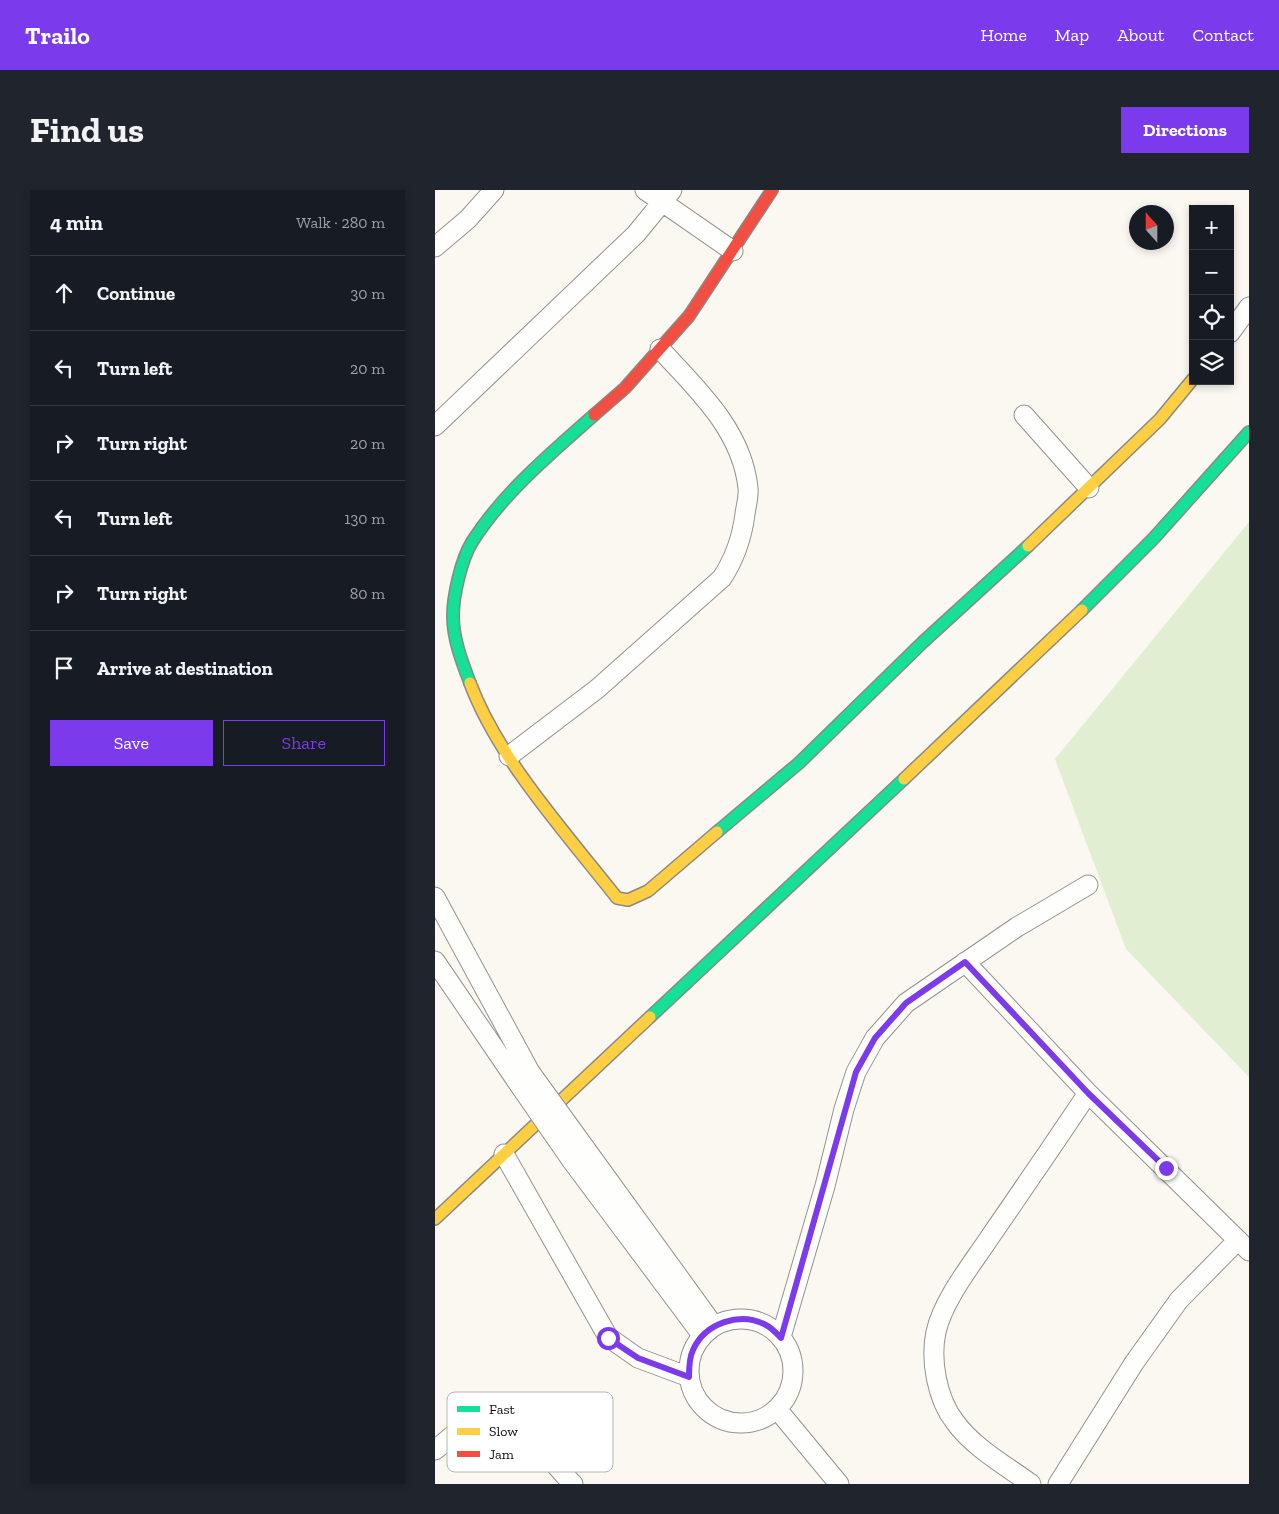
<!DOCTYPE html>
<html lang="en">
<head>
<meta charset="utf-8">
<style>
  body { margin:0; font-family:"Zilla Slab",serif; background:#20242c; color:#f1f3f6 }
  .controls { position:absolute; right:15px; top:15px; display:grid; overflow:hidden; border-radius:0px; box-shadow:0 2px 8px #0003 }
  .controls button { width:45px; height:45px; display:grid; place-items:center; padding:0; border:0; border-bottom:1px solid #363941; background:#171b24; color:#f1f3f6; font:25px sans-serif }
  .compass { position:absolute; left:694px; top:15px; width:45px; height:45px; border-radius:50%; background:#171b24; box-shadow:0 2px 8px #0003; rotate:339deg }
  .stop { position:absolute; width:15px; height:15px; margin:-11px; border:4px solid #7c3aed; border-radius:50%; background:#fff }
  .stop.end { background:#7c3aed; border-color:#fff; box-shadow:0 1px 5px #0008 }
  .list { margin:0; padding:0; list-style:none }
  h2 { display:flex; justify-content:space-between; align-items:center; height:65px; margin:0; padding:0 20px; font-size:21px }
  h2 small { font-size:16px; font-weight:400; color:#9ea1a6 }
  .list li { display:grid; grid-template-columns:32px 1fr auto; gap:15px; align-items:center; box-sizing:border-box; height:75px; padding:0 20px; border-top:1px solid #363941 }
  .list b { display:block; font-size:19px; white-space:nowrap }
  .list em { font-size:16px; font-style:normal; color:#9ea1a6 }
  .actions { display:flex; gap:10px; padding:15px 20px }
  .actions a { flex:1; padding:11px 0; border:1px solid #7c3aed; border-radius:0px; text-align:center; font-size:18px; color:#7c3aed }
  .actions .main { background:#7c3aed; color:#fff }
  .icon { flex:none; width:28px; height:28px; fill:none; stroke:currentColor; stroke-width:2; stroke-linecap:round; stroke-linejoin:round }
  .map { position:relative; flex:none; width:814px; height:1294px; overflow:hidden; border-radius:0px }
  header { display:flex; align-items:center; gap:30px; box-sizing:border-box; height:70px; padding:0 25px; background:#7c3aed; color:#fff }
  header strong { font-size:24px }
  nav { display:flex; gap:28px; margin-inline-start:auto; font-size:18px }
  .intro { display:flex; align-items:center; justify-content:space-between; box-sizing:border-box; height:120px; padding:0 30px }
  h1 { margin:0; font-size:35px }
  .button { padding:12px 22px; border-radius:0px; background:#7c3aed; color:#fff; font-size:18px; font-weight:700 }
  main { display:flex; gap:30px; padding:0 30px }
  aside { flex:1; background:#171b24; border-radius:0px; box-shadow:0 2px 8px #0003 }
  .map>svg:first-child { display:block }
</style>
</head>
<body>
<header>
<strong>Trailo</strong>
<nav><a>Home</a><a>Map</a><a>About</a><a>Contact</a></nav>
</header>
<div class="intro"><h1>Find us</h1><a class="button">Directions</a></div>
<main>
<aside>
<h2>4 min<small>Walk · 280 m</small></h2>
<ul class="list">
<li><svg class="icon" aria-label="ahead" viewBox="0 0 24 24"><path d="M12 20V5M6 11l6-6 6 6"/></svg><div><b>Continue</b></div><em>30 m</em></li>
<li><svg class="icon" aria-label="left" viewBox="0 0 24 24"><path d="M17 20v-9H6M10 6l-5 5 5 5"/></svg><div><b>Turn left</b></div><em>20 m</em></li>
<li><svg class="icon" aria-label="right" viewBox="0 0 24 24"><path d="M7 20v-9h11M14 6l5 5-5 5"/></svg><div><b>Turn right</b></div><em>20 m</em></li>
<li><svg class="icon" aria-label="left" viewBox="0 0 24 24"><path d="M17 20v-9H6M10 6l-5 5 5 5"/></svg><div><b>Turn left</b></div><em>130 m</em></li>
<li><svg class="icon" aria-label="right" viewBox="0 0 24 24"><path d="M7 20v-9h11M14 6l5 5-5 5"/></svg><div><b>Turn right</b></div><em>80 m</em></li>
<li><svg class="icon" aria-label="arrive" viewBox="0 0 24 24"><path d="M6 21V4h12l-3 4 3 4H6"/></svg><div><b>Arrive at destination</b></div></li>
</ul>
<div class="actions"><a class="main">Save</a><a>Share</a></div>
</aside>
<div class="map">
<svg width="814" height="1294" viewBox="0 0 814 1294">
  <rect width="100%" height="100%" fill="#faf8f1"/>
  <!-- green -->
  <path fill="#e2eed2" d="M814 332V887L691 759 620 569Z"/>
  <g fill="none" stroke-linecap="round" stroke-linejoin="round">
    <!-- street casing -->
    <g stroke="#93928f" stroke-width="21">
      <path id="street" d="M210 0 298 61
        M0 57 33 29 59 0
        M795 143 814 117
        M589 225 654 298
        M0 236 201 44 237 0
        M74 566 162 499 287 388C300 368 307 348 310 324 311 316 314 306 313 298 307 240 262 199 225 159
        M0 707 95 882
        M0 771 81 890
        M530 772 653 903 814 1061
        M150 958 279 1136
        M69 964 173 1147 203 1168 254 1187
        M137 971 267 1145
        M254 1181a52 52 0 1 1 104 0a52 52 0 1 1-104 0Z
        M346 1147 390 996 409 919 421 882 440 848 471 813 582 737 653 695
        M342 1219 404 1294
        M0 1260C13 1250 39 1225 54 1222 77 1219 121 1278 138 1294
        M596 1294C570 1275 539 1258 520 1232 502 1209 495 1170 501 1142 508 1110 537 1074 555 1047 588 999 621 951 653 903
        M623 1294 699 1173 744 1110 803 1050"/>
    </g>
    <!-- fast casing -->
    <g stroke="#8a8986" stroke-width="14">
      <path id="fast" d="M647 420 719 348 814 242
        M35 493C27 472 18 449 18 426 18 406 26 370 37 352 68 303 116 263 159 225
        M282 642 364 573 488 452 593 356
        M215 827 469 589"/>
    </g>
    <!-- slow casing -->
    <g stroke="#8a8986" stroke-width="14">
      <path id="slow" d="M593 356 725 229 758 189
        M35 493C64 570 131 643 182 708L193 710 213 701 282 642
        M469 589 647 420
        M0 1029 215 827"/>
    </g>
    <!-- jam casing -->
    <g stroke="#8a8986" stroke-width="14">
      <path id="jam" d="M159 225 190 198 254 126 337 0"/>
    </g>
    <!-- street -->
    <use href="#street" stroke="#fefefd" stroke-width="19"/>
    <!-- fast -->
    <use href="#fast" stroke="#16e098" stroke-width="11"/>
    <!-- slow -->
    <use href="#slow" stroke="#ffcf43" stroke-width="11"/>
    <!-- jam -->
    <use href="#jam" stroke="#f24e42" stroke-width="11"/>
    <!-- street-bridge casing -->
    <g stroke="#93928f" stroke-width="21" stroke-linecap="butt">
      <path id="street-bridge" d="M95 882 150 958
        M81 890 137 971"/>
    </g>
    <!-- street-bridge -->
    <use href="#street-bridge" stroke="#fefefd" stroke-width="19"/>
  </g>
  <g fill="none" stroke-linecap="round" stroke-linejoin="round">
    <!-- route -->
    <path stroke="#7c3aed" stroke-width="6" d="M173 1148 203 1168 254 1187C254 1178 254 1168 258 1160 270 1133 305 1121 331 1135 337 1138 342 1144 346 1148L421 882 440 848 471 813 530 772 653 903 731 978"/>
  </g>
  <!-- legend -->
  <rect x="12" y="1202" width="166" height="80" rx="8" fill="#fff" stroke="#b6b6b6" stroke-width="1"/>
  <rect x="22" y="1216" width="23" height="6" fill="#16e098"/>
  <rect x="22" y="1238" width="23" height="7" fill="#ffcf43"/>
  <rect x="22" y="1261" width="23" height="6" fill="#f24e42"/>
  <g font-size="14" fill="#0c0c0c">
    <text x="54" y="1224">Fast</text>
    <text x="54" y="1246">Slow</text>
    <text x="54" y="1269">Jam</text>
  </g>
</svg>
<div class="controls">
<button>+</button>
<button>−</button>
<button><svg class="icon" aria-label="locate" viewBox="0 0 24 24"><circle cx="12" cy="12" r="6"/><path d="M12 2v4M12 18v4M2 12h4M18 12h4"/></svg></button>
<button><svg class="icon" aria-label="layers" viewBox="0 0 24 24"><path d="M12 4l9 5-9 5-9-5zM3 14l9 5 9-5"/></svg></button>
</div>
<svg class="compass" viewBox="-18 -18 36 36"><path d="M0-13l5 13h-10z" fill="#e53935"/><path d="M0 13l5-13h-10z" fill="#9ea1a6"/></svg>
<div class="stop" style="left:173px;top:1148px"></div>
<div class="stop end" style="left:731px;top:978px"></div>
</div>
</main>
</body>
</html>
